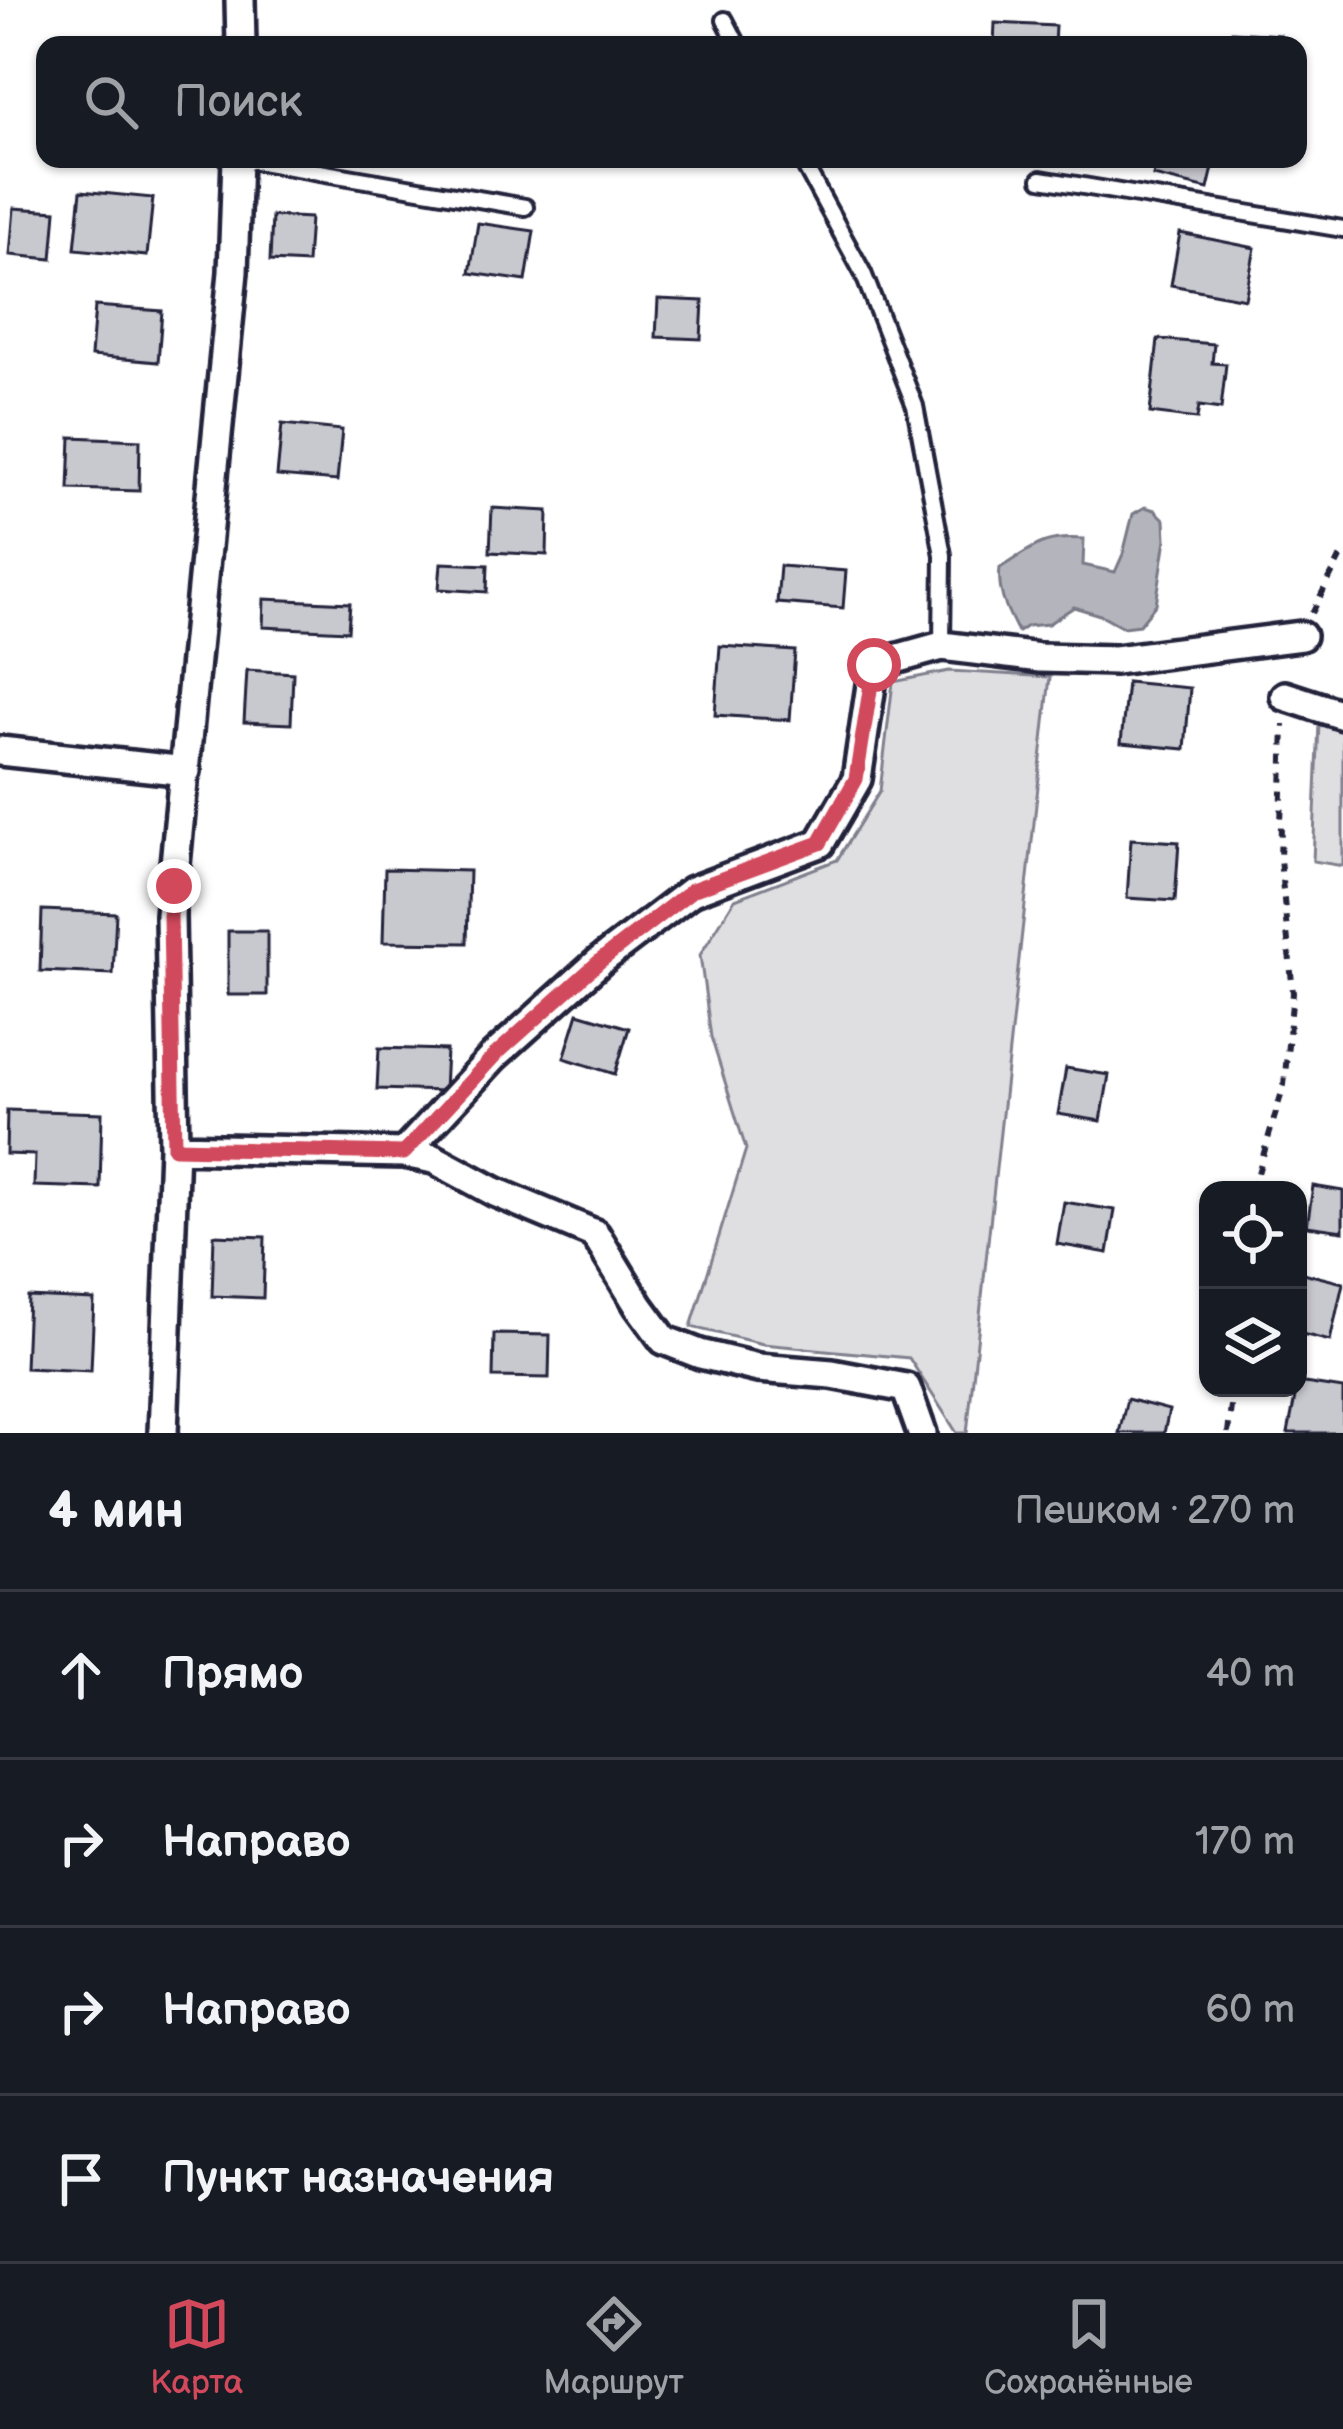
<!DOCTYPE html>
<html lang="ru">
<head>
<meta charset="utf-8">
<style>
  body { margin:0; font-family:"Balsamiq Sans",sans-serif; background:#20242c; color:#f1f3f6 }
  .controls { position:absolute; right:36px; bottom:36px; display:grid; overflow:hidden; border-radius:24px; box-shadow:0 3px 9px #0004 }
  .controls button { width:108px; height:108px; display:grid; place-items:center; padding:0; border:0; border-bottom:3px solid #363941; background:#171b24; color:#f1f3f6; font:60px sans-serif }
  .stop { position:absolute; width:36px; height:36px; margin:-27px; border:9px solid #d1495b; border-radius:50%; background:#fff }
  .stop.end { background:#d1495b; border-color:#fff; box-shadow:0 3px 12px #0008 }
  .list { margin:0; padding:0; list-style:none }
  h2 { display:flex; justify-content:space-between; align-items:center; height:156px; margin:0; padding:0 48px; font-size:51px }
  h2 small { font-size:39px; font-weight:400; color:#9ea1a6 }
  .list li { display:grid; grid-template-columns:78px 1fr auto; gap:36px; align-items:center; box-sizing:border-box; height:168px; padding:0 48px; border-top:3px solid #363941 }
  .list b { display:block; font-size:45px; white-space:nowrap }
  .list em { font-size:39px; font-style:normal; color:#9ea1a6 }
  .icon { flex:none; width:66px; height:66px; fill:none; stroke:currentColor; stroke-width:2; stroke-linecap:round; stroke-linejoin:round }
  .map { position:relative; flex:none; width:1343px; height:1433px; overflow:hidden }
  .search { position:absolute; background:#171b24; box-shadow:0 3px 9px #0004; left:36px; right:36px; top:36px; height:132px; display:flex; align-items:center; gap:30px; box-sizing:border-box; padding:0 42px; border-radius:24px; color:#9ea1a6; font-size:45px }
  .sheet { height:828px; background:#171b24 }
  nav { display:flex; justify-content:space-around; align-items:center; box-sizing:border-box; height:168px; border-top:3px solid #363941; background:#171b24; font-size:33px; color:#9ea1a6 }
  nav a { display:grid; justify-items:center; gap:6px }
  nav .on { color:#d1495b }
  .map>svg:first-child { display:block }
</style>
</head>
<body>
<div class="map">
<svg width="1343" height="1433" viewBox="0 0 1343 1433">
  <rect width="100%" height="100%" fill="#fff"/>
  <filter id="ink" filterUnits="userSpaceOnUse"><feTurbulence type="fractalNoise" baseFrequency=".00833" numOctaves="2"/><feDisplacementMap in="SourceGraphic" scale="24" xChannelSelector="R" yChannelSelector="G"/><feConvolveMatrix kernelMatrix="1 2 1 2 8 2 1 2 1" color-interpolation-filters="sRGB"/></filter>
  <g filter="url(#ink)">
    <!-- green -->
    <path fill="#dfdfe2" stroke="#80808e" stroke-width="3" d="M949 671 1050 677 967 1433H957L909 1358 763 1344 691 1327 746 1149 711 1037 700 955 735 899 837 860 880 791 893 682Z
      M1319 723 1343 732V866L1313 861Z"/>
    <!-- water -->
    <path fill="#b4b4bc" stroke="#7a7a88" stroke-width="3" d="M1145 507 1155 510 1165 520 1166 539 1156 604 1139 625 1123 627 1103 616 1074 607 1048 624 1027 626 1018 632C1007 610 997 593 1000 568 1035 547 1040 536 1084 539L1083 565 1115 572 1123 554 1133 514Z"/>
    <!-- building -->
    <path fill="#c8c8cf" stroke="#22223b" stroke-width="3" d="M995 23 1055 26 1054 45H994Z
      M1232 32 1280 35 1279 45H1231Z
      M1157 159H1215L1208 189 1153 176Z
      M81 191 153 198 147 256 75 249Z
      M14 208 56 211 52 259 10 255Z
      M272 216 310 218 307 263 270 261Z
      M478 223 534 231 526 281 470 273Z
      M1180 233 1255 248 1245 299 1171 285Z
      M658 299 703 301 701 339 656 337Z
      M95 306 162 311 158 362 91 356Z
      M1158 339 1214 344 1212 363 1226 364 1221 409 1199 406 1197 419 1150 413Z
      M282 424 342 430 337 481 277 476Z
      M71 437 140 440 139 491 69 489Z
      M492 508 548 511 547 555 490 552Z
      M441 563 488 565 487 592 439 589Z
      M780 566 846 571 843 608 777 603Z
      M264 599 350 603 348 631 263 627Z
      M720 646 795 651 790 720 715 715Z
      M247 670 293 673 291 724 244 722Z
      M1127 682 1190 688 1185 749 1121 743Z
      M1131 839 1179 842 1175 901 1127 898Z
      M385 869 469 871 467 943 383 942Z
      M42 910 116 913 113 974 40 971Z
      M228 931H267V995H228Z
      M578 1013 629 1028 615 1074 564 1058Z
      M379 1048 446 1050 444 1091 377 1089Z
      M1066 1068 1109 1075 1101 1121 1058 1114Z
      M7 1110 102 1113 100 1188 34 1186 35 1155 6 1154Z
      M1313 1186 1343 1191V1231L1307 1226Z
      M1064 1202 1115 1210 1108 1253 1057 1244Z
      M214 1235 265 1237 263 1298 212 1296Z
      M1303 1273 1343 1283 1330 1341 1298 1333V1292Z
      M28 1297 94 1300 91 1371 25 1368Z
      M494 1334 550 1335 549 1378 493 1377Z
      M1298 1382 1343 1389V1433H1288Z
      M1127 1399 1169 1410 1164 1433H1119Z"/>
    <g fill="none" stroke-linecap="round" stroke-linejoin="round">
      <!-- service casing -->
      <g stroke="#22223b" stroke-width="22">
        <path id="service" d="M725 20 738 45
          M243 159 525 207
          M801 159 863 273 915 406 943 555 942 646
          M1041 179 1343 229"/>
      </g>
      <!-- minor casing -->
      <g stroke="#22223b" stroke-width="36">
        <path id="minor" d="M240 0 241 45
          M1285 696 1343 715
          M0 751 186 771
          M174 1148 404 1153 434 1159 495 1192 595 1234 639 1306 664 1340 700 1354 758 1368 832 1374 906 1388 922 1433
          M404 1153 494 1056 600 961 692 891 820 843 857 779 874 665 942 646 1040 658 1115 660 1301 636
          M163 1433 174 1148 170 915 233 272 237 159"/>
      </g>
      <!-- path -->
      <path stroke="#22223b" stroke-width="6" stroke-dasharray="9 9" stroke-linecap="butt" d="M1312 613 1343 552
        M1253 1190 1284 1085 1293 993 1280 859 1284 724
        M1228 1433 1233 1388"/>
      <!-- service -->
      <use href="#service" stroke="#fff" stroke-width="14"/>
      <!-- minor -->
      <use href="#minor" stroke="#fff" stroke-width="27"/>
    </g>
  </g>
  <g fill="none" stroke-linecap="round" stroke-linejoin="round" filter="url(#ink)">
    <!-- route -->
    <path stroke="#d1495b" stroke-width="15" d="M174 886 170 915 174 1148 404 1153 494 1056 600 961 692 890 820 843 856 779 874 665"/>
  </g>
</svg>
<div class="controls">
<button><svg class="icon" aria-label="locate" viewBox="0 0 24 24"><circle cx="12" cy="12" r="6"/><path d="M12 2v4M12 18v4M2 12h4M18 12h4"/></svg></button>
<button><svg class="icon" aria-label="layers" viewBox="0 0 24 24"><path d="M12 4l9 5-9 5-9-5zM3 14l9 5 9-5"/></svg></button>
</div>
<div class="stop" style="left:874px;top:665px"></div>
<div class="stop end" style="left:174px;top:886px"></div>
<div class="search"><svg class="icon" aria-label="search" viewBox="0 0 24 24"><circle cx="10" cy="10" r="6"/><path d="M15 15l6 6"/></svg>Поиск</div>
</div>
<section class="sheet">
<h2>4 мин<small>Пешком · 270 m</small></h2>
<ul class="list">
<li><svg class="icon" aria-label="ahead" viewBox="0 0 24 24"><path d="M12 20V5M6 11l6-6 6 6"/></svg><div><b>Прямо</b></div><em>40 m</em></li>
<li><svg class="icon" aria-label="right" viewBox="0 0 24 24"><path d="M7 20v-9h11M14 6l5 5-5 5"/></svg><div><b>Направо</b></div><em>170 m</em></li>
<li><svg class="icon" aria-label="right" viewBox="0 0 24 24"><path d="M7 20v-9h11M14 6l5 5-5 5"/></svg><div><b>Направо</b></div><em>60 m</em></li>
<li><svg class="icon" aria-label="arrive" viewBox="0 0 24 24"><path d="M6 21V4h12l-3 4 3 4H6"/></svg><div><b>Пункт назначения</b></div></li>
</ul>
</section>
<nav>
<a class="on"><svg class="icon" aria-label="map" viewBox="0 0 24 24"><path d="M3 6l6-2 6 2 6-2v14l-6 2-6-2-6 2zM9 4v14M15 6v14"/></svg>Карта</a>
<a><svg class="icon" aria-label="directions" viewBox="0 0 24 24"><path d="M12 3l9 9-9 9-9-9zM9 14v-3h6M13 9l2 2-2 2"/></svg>Маршрут</a>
<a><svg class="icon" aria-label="saved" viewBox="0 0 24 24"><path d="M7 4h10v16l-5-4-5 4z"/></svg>Сохранённые</a>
</nav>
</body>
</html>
